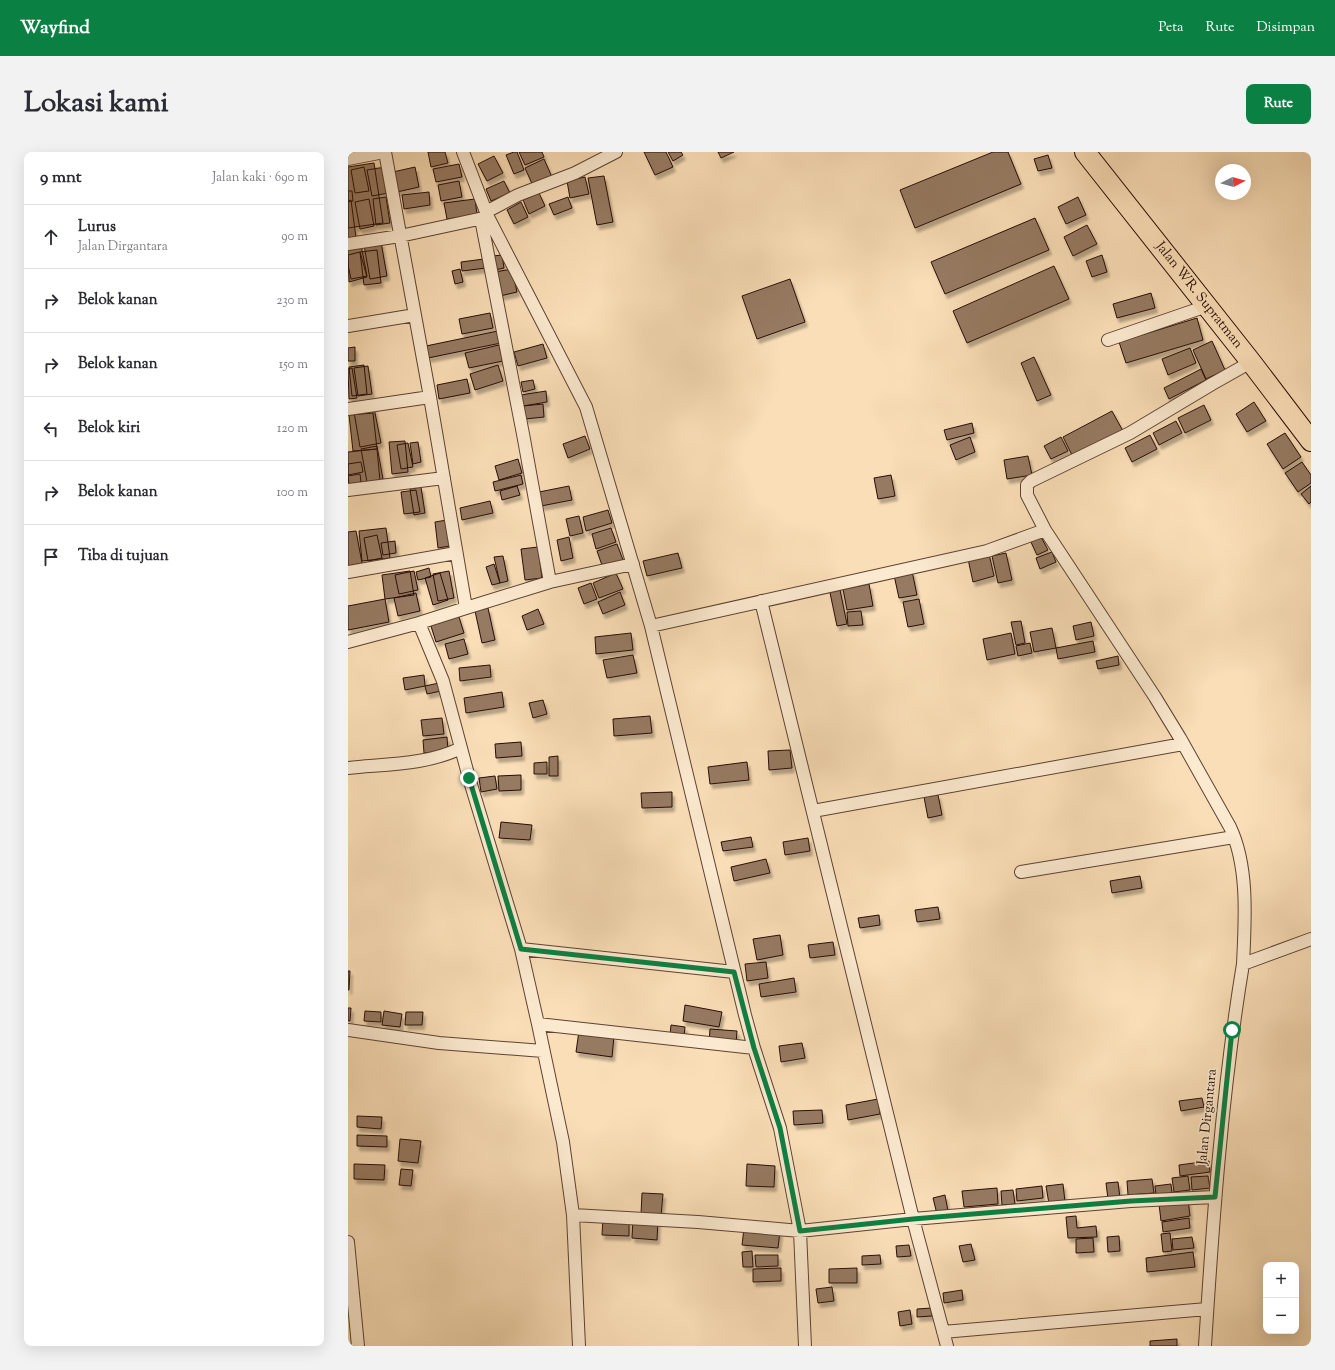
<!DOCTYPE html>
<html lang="id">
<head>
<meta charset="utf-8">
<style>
  body { margin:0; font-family:"Sorts Mill Goudy",serif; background:#f2f2f3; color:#2b2b33 }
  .controls { position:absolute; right:12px; bottom:12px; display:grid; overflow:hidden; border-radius:8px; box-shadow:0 4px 16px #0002 }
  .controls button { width:36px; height:36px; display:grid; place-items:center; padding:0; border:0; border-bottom:1px solid #e1e1e2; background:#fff; color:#2b2b33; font:20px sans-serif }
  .compass { position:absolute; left:867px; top:12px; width:36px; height:36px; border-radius:50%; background:#fff; box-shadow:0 4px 16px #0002; rotate:84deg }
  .stop { position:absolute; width:12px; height:12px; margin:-9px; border:3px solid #0b8043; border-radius:50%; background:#fff }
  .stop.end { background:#0b8043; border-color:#fff; box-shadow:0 1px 4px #0008 }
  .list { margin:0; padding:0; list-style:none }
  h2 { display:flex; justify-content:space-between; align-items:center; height:52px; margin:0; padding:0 16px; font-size:17px }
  h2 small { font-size:13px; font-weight:400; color:#7c7c81 }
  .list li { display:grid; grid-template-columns:26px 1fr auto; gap:12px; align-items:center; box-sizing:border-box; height:64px; padding:0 16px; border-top:1px solid #e1e1e2 }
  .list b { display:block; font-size:15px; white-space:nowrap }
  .list p { margin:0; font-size:13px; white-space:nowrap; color:#7c7c81 }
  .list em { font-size:13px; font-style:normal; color:#7c7c81 }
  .icon { flex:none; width:22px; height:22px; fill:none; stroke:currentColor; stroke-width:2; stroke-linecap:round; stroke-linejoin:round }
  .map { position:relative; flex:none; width:963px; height:1194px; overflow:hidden; border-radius:8px }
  header { display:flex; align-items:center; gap:24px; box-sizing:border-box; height:56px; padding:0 20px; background:#0b8043; color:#fff }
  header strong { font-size:19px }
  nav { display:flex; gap:22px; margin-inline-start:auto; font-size:14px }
  .intro { display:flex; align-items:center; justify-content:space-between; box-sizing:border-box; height:96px; padding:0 24px }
  h1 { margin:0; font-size:28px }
  .button { padding:10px 18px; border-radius:8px; background:#0b8043; color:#fff; font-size:14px; font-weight:700 }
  main { display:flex; gap:24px; padding:0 24px }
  aside { flex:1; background:#fff; border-radius:8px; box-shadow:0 4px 16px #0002 }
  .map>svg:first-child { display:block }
</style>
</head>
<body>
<header>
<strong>Wayfind</strong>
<nav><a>Peta</a><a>Rute</a><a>Disimpan</a></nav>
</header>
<div class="intro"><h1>Lokasi kami</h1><a class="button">Rute</a></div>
<main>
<aside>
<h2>9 mnt<small>Jalan kaki · 690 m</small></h2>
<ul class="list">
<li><svg class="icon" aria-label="ahead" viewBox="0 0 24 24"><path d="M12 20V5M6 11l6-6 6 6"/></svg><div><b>Lurus</b><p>Jalan Dirgantara</p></div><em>90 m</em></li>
<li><svg class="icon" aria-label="right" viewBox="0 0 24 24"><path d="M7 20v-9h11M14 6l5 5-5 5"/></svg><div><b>Belok kanan</b></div><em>230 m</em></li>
<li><svg class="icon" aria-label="right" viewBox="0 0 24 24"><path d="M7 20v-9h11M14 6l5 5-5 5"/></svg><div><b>Belok kanan</b></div><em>150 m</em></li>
<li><svg class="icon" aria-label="left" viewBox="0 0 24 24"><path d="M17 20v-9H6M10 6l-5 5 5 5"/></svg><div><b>Belok kiri</b></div><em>120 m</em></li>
<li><svg class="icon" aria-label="right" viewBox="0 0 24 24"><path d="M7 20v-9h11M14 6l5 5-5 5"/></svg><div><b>Belok kanan</b></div><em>100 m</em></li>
<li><svg class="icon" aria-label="arrive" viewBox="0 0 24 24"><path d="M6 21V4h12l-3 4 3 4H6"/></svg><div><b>Tiba di tujuan</b></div></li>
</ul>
</aside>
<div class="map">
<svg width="963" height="1194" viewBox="0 0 963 1194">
  <defs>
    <filter id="shadow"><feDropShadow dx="2.5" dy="4.5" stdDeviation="1" flood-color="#0004"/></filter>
  </defs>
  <rect width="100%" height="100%" fill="#fadeb7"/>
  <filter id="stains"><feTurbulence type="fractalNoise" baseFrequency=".005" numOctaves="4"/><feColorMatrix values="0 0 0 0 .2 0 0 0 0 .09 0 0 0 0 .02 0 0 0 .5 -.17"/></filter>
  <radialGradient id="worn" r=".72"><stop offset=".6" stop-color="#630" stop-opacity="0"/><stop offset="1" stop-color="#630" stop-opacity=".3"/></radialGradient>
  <!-- building -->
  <path fill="#967a62" stroke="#290e05" filter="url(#shadow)" d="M80 0H97L100 11 83 15Z
    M166 0H169L176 18 166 22 158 3Z
    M171 0H194L196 5 177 13Z
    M296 0H318L325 15 307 23Z
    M320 0H333L335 3 325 9Z
    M370 0H386L373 6Z
    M645 0H660L673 32 567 76 552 38Z
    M700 3 704 16 690 19 686 7Z
    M146 4 155 21 139 29 130 12Z
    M196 7 204 25 185 34 177 16Z
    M26 11 35 71 0 76V15Z
    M111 12 114 25 88 30 85 17Z
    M16 15 21 39 7 41 3 18Z
    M37 15 41 41 24 44 19 18Z
    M67 15 71 35 49 40 45 20Z
    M256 24 265 70 249 73 240 26Z
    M237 25 241 42 222 46 219 29Z
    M111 29 114 45 93 49 90 33Z
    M156 29 162 41 143 49 138 37Z
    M0 39H4L5 49 0 50Z
    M81 40 82 53 56 57 54 43Z
    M191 41 197 54 181 62 175 48Z
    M38 45 42 71 28 73 25 47Z
    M220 45 224 56 206 63 201 52Z
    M730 45 738 63 718 72 710 55Z
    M21 47 26 74 12 77 7 50Z
    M127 47 129 63 99 67 96 51Z
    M3 48 8 86 0 87V49Z
    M173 50 180 65 166 72 159 58Z
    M687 66 701 98 597 142 583 110Z
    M739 73 749 92 725 104 716 85Z
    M33 90 39 124 22 127 16 93Z
    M13 93 19 124 3 127 0 113V96Z
    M29 98 33 131 16 133 12 100Z
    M12 100 19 125 1 130 0 103Z
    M154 103 156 116 147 118 145 104Z
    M754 103 759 120 744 125 738 109Z
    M136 107 138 116 114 119 113 110Z
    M706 114 721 147 619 191 605 159Z
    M112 117 115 130 107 132 104 119Z
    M164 117 169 140 152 144 147 120Z
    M442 127 457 170 409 187 394 144Z
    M803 141 807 156 769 166 765 152Z
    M142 161 145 176 114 182 111 167Z
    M849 166 855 188 778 211 771 190Z
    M150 179 153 191 80 206 78 194Z
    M864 189 877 218 858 227 845 198Z
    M195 192 199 206 170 214 166 200Z
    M151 193 155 209 121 216 117 201Z
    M7 195V209H0V196Z
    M842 196 848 211 820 223 814 207Z
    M686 205 703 243 689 249 673 211Z
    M16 213 19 242 4 244 1 215Z
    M150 213 155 229 127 238 122 222Z
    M20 214 24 242 10 244 6 216Z
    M4 216 9 246 1 247 0 217Z
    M853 217 858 228 821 247 816 236Z
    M119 227 122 241 91 247 89 233Z
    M185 228 187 237 175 240 173 230Z
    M198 239 199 250 175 254 173 243Z
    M906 250 918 269 899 280 888 262Z
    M195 252 196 265 177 267 175 254Z
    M856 253 863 268 837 281 830 266Z
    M26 256 33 291 12 295 6 260Z
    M764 259 775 279 725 305 715 285Z
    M25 261 29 297 5 299 1 263Z
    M828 269 834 281 811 293 805 281Z
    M624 271 626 281 599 288 596 278Z
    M937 281 953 305 935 317 919 292Z
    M802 283 809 297 784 310 777 296Z
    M237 284 242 297 220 306 215 292Z
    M622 285 627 300 608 308 602 293Z
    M713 285 720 299 703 307 696 294Z
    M57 289 60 320 44 322 41 290Z
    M70 290 73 310 65 312 62 291Z
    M60 291 65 315 53 317 49 293Z
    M29 294 35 327 19 330 13 297Z
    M29 297 32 329 0 332V300Z
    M680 304 684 323 659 327 656 308Z
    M170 307 174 321 151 328 147 314Z
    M13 310 15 320 0 323V312Z
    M954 310 963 323V331L950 340 937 321Z
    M12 322 13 330 1 332 0 324Z
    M173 323 175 332 147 339 145 330Z
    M543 323 547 344 530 347 526 326Z
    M169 334 172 343 154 348 152 339Z
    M221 334 224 348 193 354 191 340Z
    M963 334V350L961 352 953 342Z
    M73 335 77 361 66 363 62 337Z
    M68 338 72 360 56 362 53 340Z
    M142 349 145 361 114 368 112 356Z
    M260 358 264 371 238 379 235 365Z
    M231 364 235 381 222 384 218 367Z
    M99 368 102 394 90 396 87 370Z
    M38 376 42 406 14 409 11 379Z
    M263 376 268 390 248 397 244 382Z
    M8 379 14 411 0 414V380Z
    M29 383 34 406 20 409 16 386Z
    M692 383 700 398 689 403 682 388Z
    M221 385 225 406 213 409 209 388Z
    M47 389 48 401 35 403 33 391Z
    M269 392 275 408 255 416 249 399Z
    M190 395 194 426 177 428 173 397Z
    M704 400 708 410 692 417 688 406Z
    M330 401 334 416 299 424 295 409Z
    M658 401 664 428 650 431 644 404Z
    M641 402 646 424 625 430 620 407Z
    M155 404 160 429 152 431 146 405Z
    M146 412 152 431 144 433 138 415Z
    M81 416 83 425 70 428 68 420Z
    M62 419 66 443 37 447 34 423Z
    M66 419 70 438 51 442 47 423Z
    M101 419 106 446 90 449 85 422Z
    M564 419 569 443 551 446 546 423Z
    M92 421 100 448 85 453 77 426Z
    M268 421 275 437 251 446 245 431Z
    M243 431 249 447 236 452 230 436Z
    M521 432 525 454 499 458 495 437Z
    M491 433 499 472 489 474 481 436Z
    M272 440 277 453 255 462 250 450Z
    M68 441 72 459 50 464 46 446Z
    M37 447 41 470 0 478V454Z
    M571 447 576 472 560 475 555 450Z
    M140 456 147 488 134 491 127 459Z
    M190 457 196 472 179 478 174 464Z
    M513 459 515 473 500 474 499 460Z
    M110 462 116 481 88 490 82 471Z
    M673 469 677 491 668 493 663 470Z
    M743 470 746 484 728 488 725 474Z
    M704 476 708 496 686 500 682 480Z
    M283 481 285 498 248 502 247 485Z
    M663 481 667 502 639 508 635 487Z
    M116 487 120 502 101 507 97 492Z
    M745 489 747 500 710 507 708 496Z
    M682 491 684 501 670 504 668 494Z
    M285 503 289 521 259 526 255 508Z
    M770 504 771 513 750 517 748 509Z
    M142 513 143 525 112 529 111 516Z
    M76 523 77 534 57 538 55 526Z
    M91 531 93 539 79 542 77 534Z
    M154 540 156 555 118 561 116 546Z
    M195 548 199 562 185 566 181 551Z
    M302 564 304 581 266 584 265 567Z
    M94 566 96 582 75 584 73 568Z
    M99 585 100 599 76 601 75 588Z
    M173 590 174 604 148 606 147 592Z
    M442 598 444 616 421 618 420 599Z
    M210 604V624H201V605Z
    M199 610V622H186V611Z
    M399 610 401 628 362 632 360 615Z
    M173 623V638L151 639 150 624Z
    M147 624 149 637 133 640 131 626Z
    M324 640V655L294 656 293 641Z
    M590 643 594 663 580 666 576 645Z
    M153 670 184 673 182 688 151 686Z
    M403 685 405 695 375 699 373 690Z
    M460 686 462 699 437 703 435 690Z
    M418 707 422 721 386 729 383 715Z
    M792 724 794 736 764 741 762 729Z
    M590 755 592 767 569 770 567 758Z
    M531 763 532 773 512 776 510 766Z
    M432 783 435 803 409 808 405 787Z
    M485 790 487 803 462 806 460 793Z
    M418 810 420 826 399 829 397 812Z
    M0 819H2L1 838H0Z
    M446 826 448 840 413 845 411 832Z
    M337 853 374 860 371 875 335 869Z
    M0 856H3L2 869H0Z
    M17 859 33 860V870L16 869Z
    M36 859 54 862 52 875 34 873Z
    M58 860H75L74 873H57Z
    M323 873 337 875 336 885 322 883Z
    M362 877 389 879 388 892 361 890Z
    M231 879 266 884 264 905 228 900Z
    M454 891 457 906 433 910 431 894Z
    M854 946 856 955 833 959 831 949Z
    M530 947 532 962 500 968 498 953Z
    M474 958 475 971 446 973 445 959Z
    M9 964 34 965 33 977 9 975Z
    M9 983 39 984V995L9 994Z
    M52 987 73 989 70 1011 50 1009Z
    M861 1009 862 1020 832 1024 831 1013Z
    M6 1012 37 1013 36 1028 6 1027Z
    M399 1012 427 1014 426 1035 398 1034Z
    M53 1017 65 1018 63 1034 51 1033Z
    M840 1024 842 1038 826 1040 824 1026Z
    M860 1024 862 1036 844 1038 843 1025Z
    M804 1027 806 1041 780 1043 779 1029Z
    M770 1030 772 1046 760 1047 758 1031Z
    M715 1032 717 1050 701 1052 698 1034Z
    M823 1032 824 1041 808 1043 807 1034Z
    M694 1034 695 1046 669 1049 668 1037Z
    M649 1036 650 1052 616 1055 614 1039Z
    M665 1038 667 1052 654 1053 653 1039Z
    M294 1041 315 1042 313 1064 293 1062Z
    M597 1043 600 1059 589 1062 585 1046Z
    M840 1048 842 1064 813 1069 811 1052Z
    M728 1064 729 1076 748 1074 749 1085 720 1086 718 1065Z
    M255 1066 281 1068V1084L254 1083Z
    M841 1066 842 1076 815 1080 814 1070Z
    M285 1067 310 1068 309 1088 284 1086Z
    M396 1076 432 1079 430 1096 394 1093Z
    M822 1081 824 1099 815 1100 813 1082Z
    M771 1084 772 1099 760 1100 759 1085Z
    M844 1085 846 1096 825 1098 824 1087Z
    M745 1086 746 1100 728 1101V1087Z
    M623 1092 627 1108 615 1110 611 1094Z
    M561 1093 563 1104 549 1105 548 1094Z
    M404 1099 405 1115H395L394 1100Z
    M845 1100 847 1115 799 1120 798 1106Z
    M407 1103H430V1114L408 1115Z
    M532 1103 533 1112 514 1113V1104Z
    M433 1116V1129L405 1130V1117Z
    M509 1116V1131H481V1117Z
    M484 1135 486 1149 470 1151 468 1137Z
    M614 1138 615 1148 596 1151 595 1141Z
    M584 1156V1164L569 1165V1157Z
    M562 1158 564 1172 552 1174 550 1160Z
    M829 1187V1194H802V1189Z"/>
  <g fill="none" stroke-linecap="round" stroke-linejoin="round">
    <!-- minor casing -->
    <g stroke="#5d4232" stroke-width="14">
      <path id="minor" d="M115 0 140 65 238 255 303 474 397 863 406 896 432 976 452 1079 457 1194
        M0 7 36 0
        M138 60 170 43 227 21 268 0
        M133 67 175 282 202 430
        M0 92 52 84 140 65
        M0 174 67 163
        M760 188 859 154
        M0 257 82 245
        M0 338 96 326
        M697 378 807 545 832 586 882 675C901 715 897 769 895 812
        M0 420 108 401
        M413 449 565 1067 599 1194
        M118 456 202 430 285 412
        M71 471 95 529 121 626 173 797 190 872 215 990 225 1063 231 1194
        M303 474 639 399 697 378 679 343V333L683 329 782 281 864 232 903 210
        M0 490 71 471 118 456 82 245 37 0
        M0 616C37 612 79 613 113 596
        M465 659 835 592
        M673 720 886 685
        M173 797 386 820
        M190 872 406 896
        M0 878 91 891 195 899
        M225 1063 350 1070 452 1079 565 1067 783 1049 867 1045
        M0 1090 10 1194
        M595 1180 859 1157
        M857 1194C865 1066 874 939 895 812L963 787"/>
    </g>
    <!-- trunk casing -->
    <g stroke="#290e05" stroke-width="22">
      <g id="trunk">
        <path id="s1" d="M737 0 903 210 963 289"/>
      </g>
    </g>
    <!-- minor -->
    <use href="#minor" stroke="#fcead0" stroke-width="12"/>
    <!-- trunk -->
    <use href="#trunk" stroke="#fadeb7" stroke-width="20"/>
  </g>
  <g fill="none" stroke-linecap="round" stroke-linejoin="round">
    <!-- route -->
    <path stroke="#0b8043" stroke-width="5" d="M121 626 173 797 386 820 406 896 432 976 452 1079 565 1067 783 1049 867 1045 884 878"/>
  </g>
  <g text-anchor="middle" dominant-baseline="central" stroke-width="3.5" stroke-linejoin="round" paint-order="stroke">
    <!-- street labels -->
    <g font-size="14" fill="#290e05" stroke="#fcead0">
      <text stroke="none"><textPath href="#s1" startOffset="183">Jalan WR. Supratman</textPath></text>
      <text transform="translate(860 965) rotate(-84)">Jalan Dirgantara</text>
    </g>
  </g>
  <rect width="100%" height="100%" filter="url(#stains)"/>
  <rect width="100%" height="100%" fill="url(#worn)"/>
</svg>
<div class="controls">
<button>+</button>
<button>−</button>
</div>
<svg class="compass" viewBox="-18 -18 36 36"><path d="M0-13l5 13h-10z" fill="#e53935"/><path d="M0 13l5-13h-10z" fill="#7c7c81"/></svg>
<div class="stop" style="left:884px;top:878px"></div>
<div class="stop end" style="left:121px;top:626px"></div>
</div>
</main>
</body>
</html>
